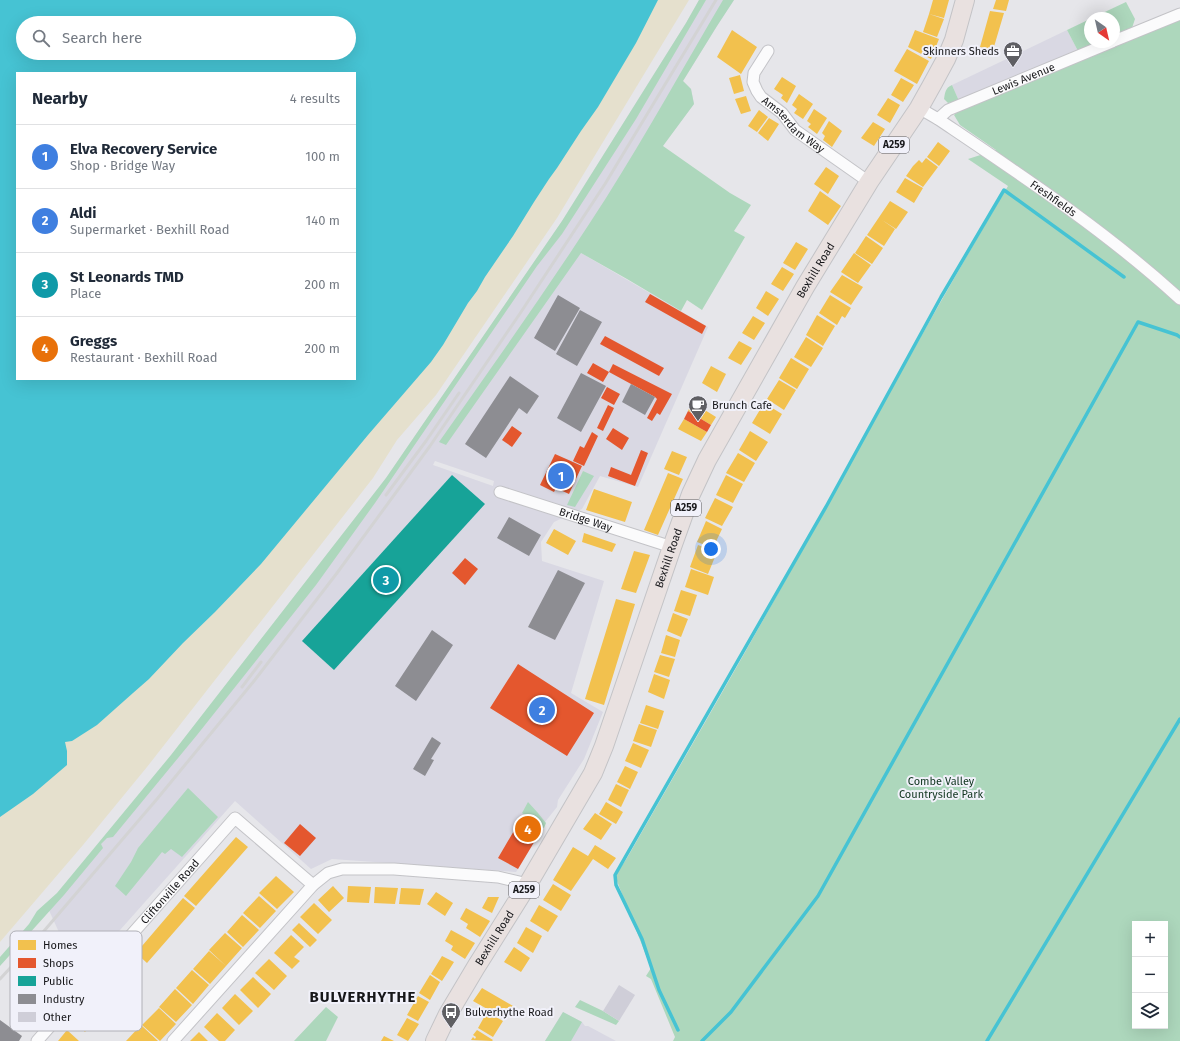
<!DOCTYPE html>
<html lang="en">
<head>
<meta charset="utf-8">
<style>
  body { margin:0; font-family:"Fira Sans",sans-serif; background:#f2f2f3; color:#1f2937 }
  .controls { position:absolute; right:12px; bottom:12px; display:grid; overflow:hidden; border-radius:0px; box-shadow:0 4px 16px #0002 }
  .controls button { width:36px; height:36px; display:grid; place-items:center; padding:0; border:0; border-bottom:1px solid #e0e1e3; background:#fff; color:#1f2937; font:20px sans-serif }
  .compass { position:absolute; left:1084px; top:12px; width:36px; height:36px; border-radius:50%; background:#fff; box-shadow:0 4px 16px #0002; rotate:146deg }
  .you { position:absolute; left:711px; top:549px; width:14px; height:14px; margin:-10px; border:3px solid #fff; border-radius:50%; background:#1a73e8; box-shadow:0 0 0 6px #1a73e833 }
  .badge { display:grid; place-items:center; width:26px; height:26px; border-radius:50%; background:#5f5f63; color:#fff; font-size:13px; font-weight:700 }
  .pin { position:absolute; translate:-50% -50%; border:2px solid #fff; box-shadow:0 1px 4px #0006 }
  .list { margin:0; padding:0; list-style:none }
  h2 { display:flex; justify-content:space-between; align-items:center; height:52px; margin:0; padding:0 16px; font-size:17px }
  h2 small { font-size:13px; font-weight:400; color:#747a83 }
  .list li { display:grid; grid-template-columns:26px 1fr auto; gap:12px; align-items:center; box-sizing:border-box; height:64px; padding:0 16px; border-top:1px solid #e0e1e3 }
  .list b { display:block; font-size:15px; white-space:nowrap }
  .list p { margin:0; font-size:13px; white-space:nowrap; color:#747a83 }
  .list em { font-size:13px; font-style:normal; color:#747a83 }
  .icon { flex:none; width:22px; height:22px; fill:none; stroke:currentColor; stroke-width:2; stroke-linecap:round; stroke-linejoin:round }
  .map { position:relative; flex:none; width:1180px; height:1041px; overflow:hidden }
  .search { position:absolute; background:#fff; box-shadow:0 4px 16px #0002; left:16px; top:16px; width:340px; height:44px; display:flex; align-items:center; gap:10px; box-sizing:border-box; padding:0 14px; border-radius:22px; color:#747a83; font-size:15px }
  .panel { position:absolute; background:#fff; box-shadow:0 4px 16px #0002; left:16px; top:72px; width:340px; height:308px; border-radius:0px }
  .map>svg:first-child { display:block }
</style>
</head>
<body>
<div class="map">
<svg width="1180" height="1041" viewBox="0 0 1180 1041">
  <rect width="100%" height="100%" fill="#e6e6ea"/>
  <!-- built -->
  <path fill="#d9d8e3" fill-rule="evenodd" d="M699 0H734L717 26 683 81 691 89 694 104 581 253 708 327 638 487 600 476 582 509 554 522 541 542 542 561 604 581 571 693 603 712 584 759 558 800 557 807 545 822 542 829 518 869 516 872 332 859 311 869 235 801 79 976 47 906 157 774 386 478 562 221 686 23ZM435 461 494 481 493 486 433 465Z
    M1067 30 1078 51 959 101 952 85Z
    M563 1012 582 1022 585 1026H588L616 1041H545Z"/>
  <!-- green -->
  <path fill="#add7bc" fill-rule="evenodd" d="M699 0H706L636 119 562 234 537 266 375 503 316 585 197 735 113 837 107 838 101 844 103 848 64 895 0 966V957L29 924 37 911 57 893 171 755 386 478 562 221 686 23Z
    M723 0H734L717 26 683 81 691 89 694 104 663 146 730 193 751 205 734 231 745 237 702 310 687 300 681 311 627 279 581 253 446 445 439 442C496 361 553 281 606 198 647 133 684 66 723 0Z
    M1126 2 1135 19 1132 28 1114 36V18H1092Z
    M1180 18V1041H673L675 1037 651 979 646 976 651 968 615 876 627 858C672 779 718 701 762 622 844 477 922 330 1008 186L968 159 996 150 960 125 954 115 962 108ZM1135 924H1165V1026H1135Z
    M1090 19V42H1099L1078 51 1067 30Z
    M952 85 959 101 948 103 944 99C945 93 945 88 952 85Z
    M583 471 594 476 575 507 567 505Z
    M188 788 218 817 182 857 171 849 165 854 162 852 126 896 115 886 131 862 138 848Z
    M528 802 538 813 546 823 544 828 539 825V823L529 816 528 817 522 813Z
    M580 1000 603 1011 619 1021 616 1025 575 1007Z
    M326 1007 338 1017 326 1041H294Z
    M563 1012 582 1022 571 1041H545Z"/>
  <!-- sand -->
  <path fill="#e5e0cd" d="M318 0H689L557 218 436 395 397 440 373 478 147 767 83 845 0 942V516L355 379V73L349 53V23Z"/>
  <!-- water -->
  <path fill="#46c3d3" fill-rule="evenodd" d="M0 0H658L636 43 598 107 581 131 557 168 549 179 534 202 513 236 485 277 477 291 468 303 443 345 431 362 368 435 261 564 215 612 183 643 149 679 133 693 97 725 72 741 65 742 67 751V765L33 794 0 817ZM23 23H349V53H23ZM17 73H355V379H17Z"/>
  <!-- homes -->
  <path fill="#f2c14e" d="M933 0H949L944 18 929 14Z
    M996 0H1009L1006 11 993 9Z
    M990 11 1004 13 993 50 980 47Z
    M929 14 944 19 937 37 923 32Z
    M732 30 757 47 741 74 717 57Z
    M915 30 939 39 931 59 908 47Z
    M907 49 929 61 917 84 894 71Z
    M740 75 744 91 734 94 729 78Z
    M782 77 796 86 787 103 781 98 783 95 774 89Z
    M901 78 914 85 903 102 891 95Z
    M799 94 813 104 803 119 794 113 797 109 792 105Z
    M746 96 751 111 741 114 735 99Z
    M888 98 900 105 890 123 877 115Z
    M814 109 827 118 817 134 808 127 811 124 807 121Z
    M759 110 768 117 757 132 748 126Z
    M769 118 779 124 768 141 758 133Z
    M829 121 842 131 832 147 823 140 825 136 822 133Z
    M873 122 885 129 874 146 861 138Z
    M938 142 950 151 939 166 927 157Z
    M926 158 938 167 923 187 906 176 913 166 919 160 922 163Z
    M826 167 839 176 828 194 814 184Z
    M905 178 923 188 914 203 896 192Z
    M820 191 841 206 828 225 808 211Z
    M890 201 908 212 896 229 882 220 895 229 884 246 867 235Z
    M866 236 883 248 872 264 855 253Z
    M796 242 808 249 795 270 783 263Z
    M854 253 871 265 858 283 841 272Z
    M782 267 794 274 783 291 771 284Z
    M842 275 863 287 851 305 830 292Z
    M766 291 779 299 768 316 756 308Z
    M830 295 851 308 845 318 842 316 837 325 819 313Z
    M817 315 835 326 823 346 806 335Z
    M753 316 765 323 754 340 742 333Z
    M806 337 823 348 811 367 794 357Z
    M739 341 752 348 741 365 728 358Z
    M791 358 809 369 797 389 779 378Z
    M711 366 726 374 717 392 702 383Z
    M779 380 796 390 784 410 767 399Z
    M692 402 716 417 711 425 688 411Z
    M764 403 782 414 770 434 752 423Z
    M684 419 707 432 701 441 678 429Z
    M750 431 768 442 756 461 739 450Z
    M672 451 687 457 679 475 664 469Z
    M738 453 755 463 744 482 726 473Z
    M668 473 683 479 658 535 644 530Z
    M726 475 743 484 733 503 716 495Z
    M594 489 632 502 625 522 586 510Z
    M715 498 733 507 722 526 705 518Z
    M706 521 722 529 713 548 697 542Z
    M554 529 576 541 568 555 546 543Z
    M584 533 616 544 612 552 582 542Z
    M698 545 717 552 708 574 690 567Z
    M634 551 650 555 636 593 621 589Z
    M691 569 714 577 708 595 685 587Z
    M681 590 697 595 690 616 674 611Z
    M616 599 635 604 604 705 585 699Z
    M673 613 688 619 681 637 667 631Z
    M666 635 680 640 675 657 661 653Z
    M660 655 675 659 669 677 654 672Z
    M654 674 670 680 664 699 648 692Z
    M646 705 664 711 658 729 640 723Z
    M639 724 657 730 651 747 633 741Z
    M633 743 649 750 641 768 625 761Z
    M625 766 638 772 630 789 617 782Z
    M616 784 629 790 621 807 608 800Z
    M606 802 623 812 616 824 599 814Z
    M595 813 612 824 601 840 583 829Z
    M236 837 248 847 196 906 184 896Z
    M595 845 616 858 608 869 593 859 571 891 553 880 573 847 588 856Z
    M276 876 294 892 277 909 259 893Z
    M553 884 571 895 561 911 543 900Z
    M333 886 344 898 329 912 318 900Z
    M348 886 371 887 369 903 347 902Z
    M375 887 398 888 395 904 374 903Z
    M401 888 424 889 420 905 399 904Z
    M436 892 453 903 445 916 427 904Z
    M259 896 276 911 260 928 243 913Z
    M488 897H499L492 913 482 908Z
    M183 898 195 908 147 963 136 953Z
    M314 903 332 920 318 934 300 917Z
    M539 905 558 916 548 932 530 921Z
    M466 908 490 921 480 937 466 928 468 924 460 919Z
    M242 915 259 930 243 947 227 932Z
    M299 923 317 940 310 947 292 930Z
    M526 927 542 936 533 953 517 943Z
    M451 930 475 943 465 959 451 950 453 946 445 941Z
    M225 933 242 948 226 966 209 950Z
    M291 935 304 947 294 957 300 961 292 969 274 953Z
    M514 947 530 958 521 972 504 962Z
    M209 951 226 966 210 984 193 969Z
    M442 956 454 962 442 981 431 974Z
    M269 959 287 976 274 990 255 973Z
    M192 970 209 985 193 1004 176 988Z
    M430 975 440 982 430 1000 419 993Z
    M253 977 271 994 258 1008 240 990Z
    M482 988 513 1006 505 1019 473 1001Z
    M175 989 192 1005 176 1022 159 1007Z
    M235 994 253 1011 239 1025 222 1008Z
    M418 996 429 1002 418 1021 407 1015Z
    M86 1008 97 1018 85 1032 74 1021Z
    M159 1008 176 1024 160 1041 142 1025Z
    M487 1012 503 1021 493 1037 478 1028Z
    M217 1013 235 1030 225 1041H219L204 1027Z
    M407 1018 419 1024 408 1041 397 1035Z
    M141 1025 158 1041H126Z
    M67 1030 79 1041H58Z
    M477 1030 493 1040 492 1041 471 1040 473 1037 475 1039 476 1037 473 1035Z
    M199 1032 208 1041H190Z
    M384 1036 394 1041H381Z"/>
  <!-- shops -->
  <path fill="#e4572e" d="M650 294 706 326 702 334 645 302Z
    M605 336 664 368 659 376 600 344Z
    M593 363 609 372 613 364 672 394 660 415 657 413 652 421 647 418 657 399 655 397 609 372 603 382 587 373Z
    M607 387 620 394 614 405 601 398Z
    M608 405 614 408 603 431 597 428Z
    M688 411 711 425 707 432 684 419Z
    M512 426 522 433 512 447 502 440Z
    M613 428 629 438 622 450 606 439Z
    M592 432 598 436 584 466 573 461 580 446 584 448Z
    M641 450 648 453 635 486 608 476 611 467 631 475Z
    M555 454 582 466 569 494 556 488 554 492 540 485Z
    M465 558 478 569 465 585 452 573Z
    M518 664 594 713 567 756 490 708Z
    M522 817 542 829 518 869 498 858Z
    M300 824 316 838 300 856 284 843Z"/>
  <!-- public -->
  <path fill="#17a398" d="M452 475 485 504 334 670 302 641Z"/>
  <!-- industry -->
  <path fill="#8d8d92" d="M558 295 580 308 555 351 534 338Z
    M580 310 602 322 577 366 556 354Z
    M581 373 606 386 581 432 557 418Z
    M510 376 539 396 527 414 519 408 486 458 465 444Z
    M631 384 655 397 645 415 622 402Z
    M509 517 541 535 529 556 497 538Z
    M558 570 585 583 555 640 528 627Z
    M432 630 453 645 416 701 395 686Z
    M432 737 441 743 431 759 434 760 425 776 413 769Z
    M0 1020 22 1036 19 1041H0Z"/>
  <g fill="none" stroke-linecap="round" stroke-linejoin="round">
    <!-- stream -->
    <path stroke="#46c3d3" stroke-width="3.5" d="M678 1030 659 990 642 939 616 885 615 875 827 505 941 297 1004 190 1124 277
      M702 1041 731 1012 818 896 1138 322 1177 335 1180 337
      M987 1041 1180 719"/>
  </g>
  <!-- building -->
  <path fill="#cfced8" d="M619 985 635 995 619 1021 603 1011Z"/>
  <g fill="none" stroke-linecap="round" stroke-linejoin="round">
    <!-- minor casing -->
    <g stroke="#c3c3c7" stroke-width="13">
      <g id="minor">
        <path d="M1114 41 1180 14"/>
        <path id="s1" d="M768 51 754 73 753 82 757 91 761 97 782 113 795 130 869 182"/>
        <path id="s2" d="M919 108 938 119C1021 175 1106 231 1180 299"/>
        <path id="s3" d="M938 119 948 110 1112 42"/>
        <path id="s4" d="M500 492 672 547"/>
        <path id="s5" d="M37 1041 235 818 313 885"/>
        <path d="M173 1041 313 885 328 873 342 869H394L498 877 528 884"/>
      </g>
    </g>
    <!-- trunk casing -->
    <g stroke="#c3c3c6" stroke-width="20">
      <g id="trunk">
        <path id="s6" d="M435 1041 448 1014 476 967 528 884 593 773 604 746 672 547 691 494 707 460 805 287 869 182 919 108 933 83 946 59 954 40 965 0"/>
      </g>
    </g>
    <!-- minor -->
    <use href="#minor" stroke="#fbfbfc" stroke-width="11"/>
    <!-- trunk -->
    <use href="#trunk" stroke="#e9e1e0" stroke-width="18"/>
    <!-- rail -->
    <path stroke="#d3d3d4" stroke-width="3" d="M386 495 426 441 459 393
      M242 687 261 662
      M0 979 38 938 157 799 254 681 337 573 430 446 521 312 605 184 716 0"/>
  </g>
  <!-- icons -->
  <defs>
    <g id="office-pin" transform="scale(1)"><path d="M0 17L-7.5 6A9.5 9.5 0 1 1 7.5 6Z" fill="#5f5f63" stroke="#f1f1fa"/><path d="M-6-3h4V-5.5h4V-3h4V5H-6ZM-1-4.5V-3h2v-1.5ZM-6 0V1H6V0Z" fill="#fff"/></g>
    <g id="cafe-pin" transform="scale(1)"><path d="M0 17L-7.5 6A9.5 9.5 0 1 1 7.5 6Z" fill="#5f5f63" stroke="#f1f1fa"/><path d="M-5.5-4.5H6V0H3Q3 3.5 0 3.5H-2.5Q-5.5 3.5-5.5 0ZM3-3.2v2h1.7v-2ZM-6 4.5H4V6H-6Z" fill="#fff"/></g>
    <g id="bus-pin" transform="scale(1)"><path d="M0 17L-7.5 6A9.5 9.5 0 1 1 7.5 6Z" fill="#5f5f63" stroke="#f1f1fa"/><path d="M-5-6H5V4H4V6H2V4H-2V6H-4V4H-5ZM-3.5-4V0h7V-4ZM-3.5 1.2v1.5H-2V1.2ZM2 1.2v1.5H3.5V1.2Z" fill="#fff"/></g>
  </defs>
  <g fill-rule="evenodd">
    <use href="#office-pin" x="1013" y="51"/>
    <use href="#cafe-pin" x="698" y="405"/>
    <use href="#bus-pin" x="451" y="1012"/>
  </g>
  <g text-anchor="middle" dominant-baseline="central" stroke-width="4" stroke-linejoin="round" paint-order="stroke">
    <!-- shield labels -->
    <g fill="#f1f1fa" stroke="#58585d" stroke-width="1">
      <rect x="879" y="137" width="30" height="16" rx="3"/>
      <rect x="671" y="500" width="30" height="16" rx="3"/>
      <rect x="509" y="882" width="30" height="16" rx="3"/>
    </g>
    <g font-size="10" font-weight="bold" fill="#17171a">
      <text x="894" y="145">A259</text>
      <text x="686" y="508">A259</text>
      <text x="524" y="890">A259</text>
    </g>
    <!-- poi labels -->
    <g font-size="11" fill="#17171a" stroke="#f1f1fa" text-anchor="start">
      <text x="999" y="51" text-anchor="end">Skinners Sheds</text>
      <text x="712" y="405">Brunch Cafe</text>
      <text x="465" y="1012">Bulverhythe Road</text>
    </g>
    <!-- street labels -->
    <g font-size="11" fill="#17171a" stroke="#f1f1fa">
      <text stroke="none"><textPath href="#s3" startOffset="95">Lewis Avenue</textPath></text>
      <text stroke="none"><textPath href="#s1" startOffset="95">Amsterdam Way</textPath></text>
      <text stroke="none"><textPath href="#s2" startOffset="162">Freshfields</textPath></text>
      <text stroke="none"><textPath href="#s6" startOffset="863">Bexhill Road</textPath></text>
      <text stroke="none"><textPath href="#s4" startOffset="90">Bridge Way</textPath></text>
      <text stroke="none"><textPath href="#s6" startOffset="539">Bexhill Road</textPath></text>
      <text stroke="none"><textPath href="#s5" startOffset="200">Cliftonville Road</textPath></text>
      <text stroke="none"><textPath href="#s6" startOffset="119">Bexhill Road</textPath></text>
    </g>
    <!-- park labels -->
    <g font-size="11" fill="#0f351e" stroke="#f1f1fa">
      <text x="941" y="781">Combe Valley<tspan x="941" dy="13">Countryside Park</tspan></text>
    </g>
    <!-- district labels -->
    <g font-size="15" font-weight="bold" letter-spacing="1" fill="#17171a" stroke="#f1f1fa">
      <text x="363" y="997">BULVERHYTHE</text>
    </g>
  </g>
  <!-- legend -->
  <rect x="10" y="931" width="132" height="100" rx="6" fill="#f1f1fa" stroke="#b0b0b7" stroke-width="1"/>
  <rect x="18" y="940" width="18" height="10" fill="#f2c14e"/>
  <rect x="18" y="958" width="18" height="10" fill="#e4572e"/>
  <rect x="18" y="976" width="18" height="10" fill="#17a398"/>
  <rect x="18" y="994" width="18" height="10" fill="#8d8d92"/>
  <rect x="18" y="1012" width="18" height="10" fill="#cfced8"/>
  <g font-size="11" fill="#17171a">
    <text x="43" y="949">Homes</text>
    <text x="43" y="967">Shops</text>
    <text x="43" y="985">Public</text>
    <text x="43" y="1003">Industry</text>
    <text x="43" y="1021">Other</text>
  </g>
</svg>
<div class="controls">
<button>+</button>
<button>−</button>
<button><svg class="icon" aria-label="layers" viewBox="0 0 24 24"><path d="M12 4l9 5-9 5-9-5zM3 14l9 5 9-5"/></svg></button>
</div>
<svg class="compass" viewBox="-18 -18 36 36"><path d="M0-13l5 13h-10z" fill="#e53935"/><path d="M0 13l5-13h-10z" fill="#747a83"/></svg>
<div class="you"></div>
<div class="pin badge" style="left:561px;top:476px;background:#3f7fe0">1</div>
<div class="pin badge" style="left:542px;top:710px;background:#3f7fe0">2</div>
<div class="pin badge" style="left:386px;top:580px;background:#0f9aa8">3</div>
<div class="pin badge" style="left:528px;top:829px;background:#e8710a">4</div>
<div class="search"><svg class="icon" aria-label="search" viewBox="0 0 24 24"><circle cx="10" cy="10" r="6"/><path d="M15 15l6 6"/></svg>Search here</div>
<section class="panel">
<h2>Nearby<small>4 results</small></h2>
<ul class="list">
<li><span class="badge" style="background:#3f7fe0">1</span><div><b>Elva Recovery Service</b><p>Shop · Bridge Way</p></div><em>100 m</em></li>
<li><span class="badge" style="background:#3f7fe0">2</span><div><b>Aldi</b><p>Supermarket · Bexhill Road</p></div><em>140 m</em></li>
<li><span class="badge" style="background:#0f9aa8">3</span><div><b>St Leonards TMD</b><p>Place</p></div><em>200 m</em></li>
<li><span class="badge" style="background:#e8710a">4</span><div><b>Greggs</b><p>Restaurant · Bexhill Road</p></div><em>200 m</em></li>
</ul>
</section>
</div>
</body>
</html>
